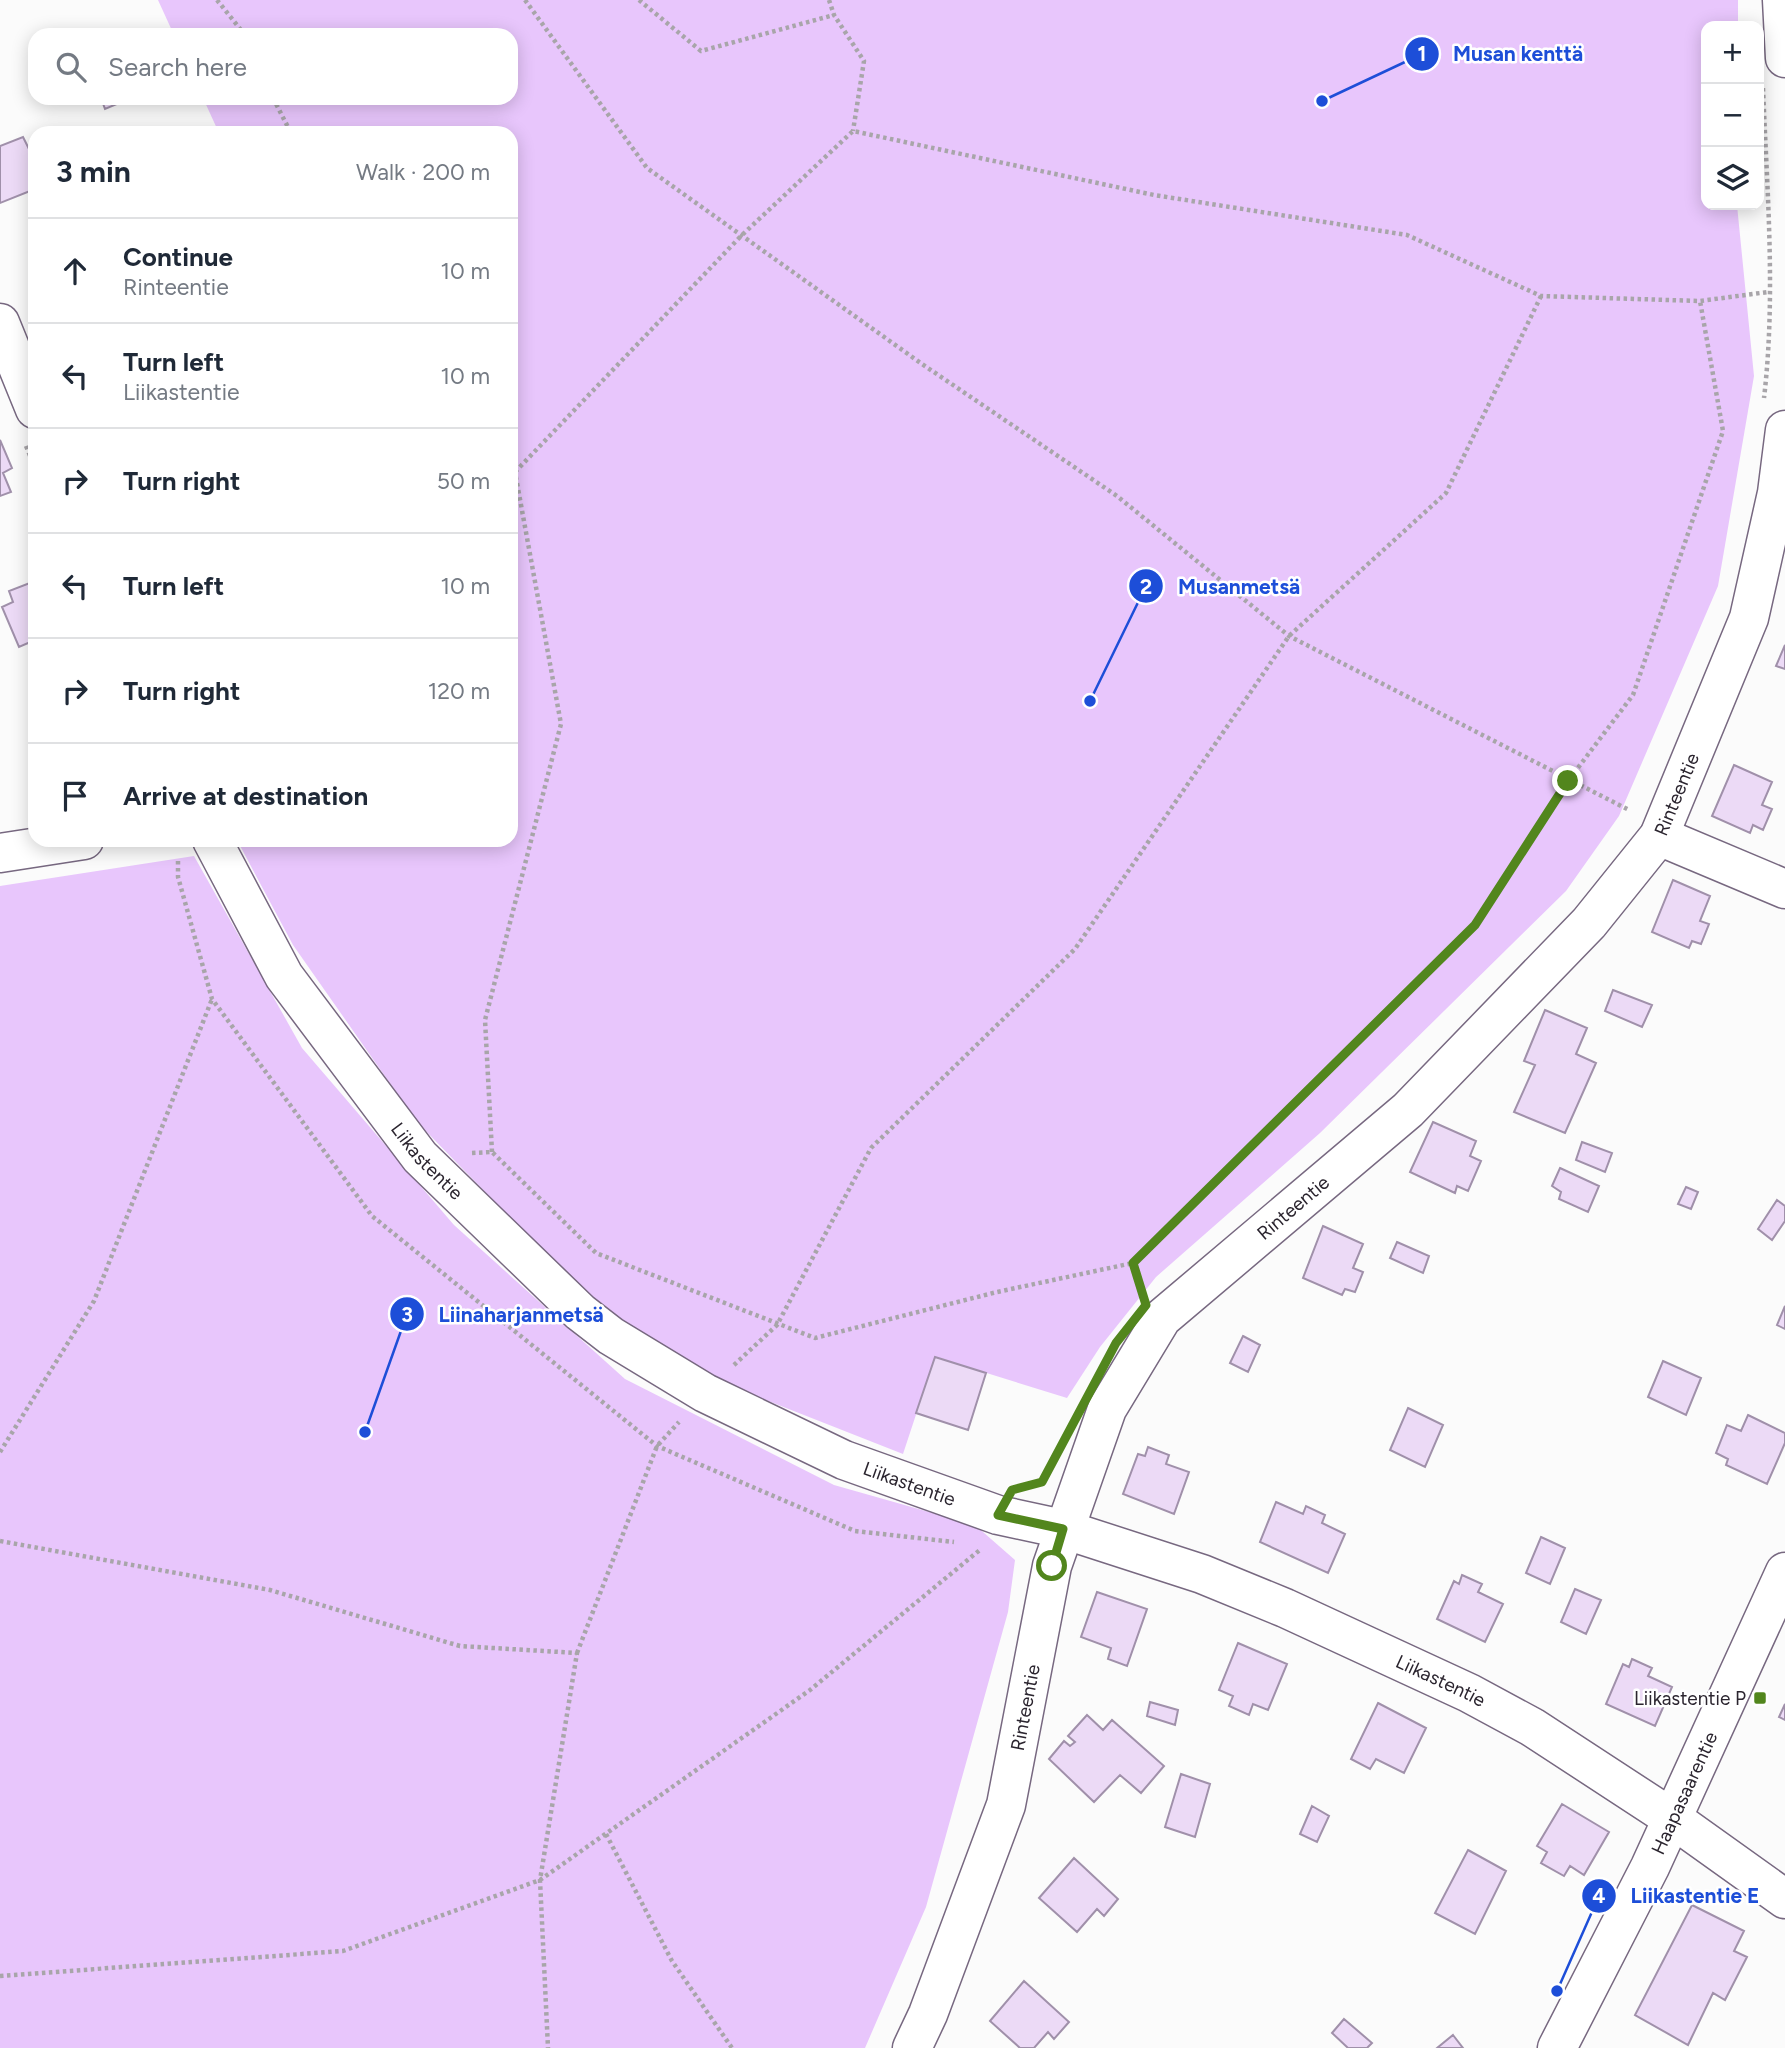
<!DOCTYPE html>
<html lang="en">
<head>
<meta charset="utf-8">
<style>
  body { margin:0; font-family:Figtree,sans-serif; background:#f6f6f7; color:#1f2937 }
  .controls { position:absolute; right:21px; top:21px; display:grid; overflow:hidden; border-radius:14px; box-shadow:0 4px 18px #0003 }
  .controls button { width:63px; height:63px; display:grid; place-items:center; padding:0; border:0; border-bottom:2px solid #e0e1e3; background:#fff; color:#1f2937; font:35px sans-serif }
  .stop { position:absolute; width:21px; height:21px; margin:-16px; border:5px solid #52861d; border-radius:50%; background:#fff }
  .stop.end { background:#52861d; border-color:#fff; box-shadow:0 2px 7px #0008 }
  .list { margin:0; padding:0; list-style:none }
  h2 { display:flex; justify-content:space-between; align-items:center; height:91px; margin:0; padding:0 28px; font-size:30px }
  h2 small { font-size:23px; font-weight:400; color:#747a83 }
  .list li { display:grid; grid-template-columns:46px 1fr auto; gap:21px; align-items:center; box-sizing:border-box; height:105px; padding:0 28px; border-top:2px solid #e0e1e3 }
  .list b { display:block; font-size:26px; white-space:nowrap }
  .list p { margin:0; font-size:23px; white-space:nowrap; color:#747a83 }
  .list em { font-size:23px; font-style:normal; color:#747a83 }
  .icon { flex:none; width:38px; height:38px; fill:none; stroke:currentColor; stroke-width:2; stroke-linecap:round; stroke-linejoin:round }
  .map { position:relative; flex:none; width:1785px; height:2048px; overflow:hidden }
  .search { position:absolute; background:#fff; box-shadow:0 4px 18px #0003; left:28px; top:28px; width:490px; height:77px; display:flex; align-items:center; gap:18px; box-sizing:border-box; padding:0 24px; border-radius:21px; color:#747a83; font-size:26px }
  .panel { position:absolute; background:#fff; box-shadow:0 4px 18px #0003; left:28px; top:126px; width:490px; height:721px; border-radius:21px }
  .map>svg:first-child { display:block }
</style>
</head>
<body>
<div class="map">
<svg width="1785" height="2048" viewBox="0 0 1785 2048">
  <rect width="100%" height="100%" fill="#fbfbfb"/>
  <!-- green -->
  <path fill="#e8c6fc" d="M158 0H1738V26H1706V205H1737L1754 376 1718 586 1619 816 1566 891 1320 1133 1156 1277 1100 1347 1067 1398 935 1357 903 1454 710 1378 629 1327 562 1271 417 1122 293 945 237 840H511V133H219L203 98H511V35H174Z
    M194 856 302 1048 454 1225 625 1379 834 1485 975 1525 1015 1560 1008 1612 926 1907 865 2048H0V886Z"/>
  <!-- building -->
  <path fill="#ecdaf6" stroke="#a090aa" stroke-width="2" d="M101 98H131L105 109Z
    M23 137 35 161V189L0 203V146Z
    M0 440 12 468 3 473 11 492 0 496Z
    M35 581V640L19 647 2 607 13 602 9 591Z
    M1785 645V669L1776 666Z
    M1734 765 1772 782 1762 805 1772 809 1763 830 1753 825 1750 833 1712 816Z
    M1673 880 1710 896 1700 921 1709 924 1701 944 1692 941 1689 948 1652 932Z
    M1613 990 1652 1005 1642 1027 1605 1011Z
    M1545 1010 1587 1028 1576 1054 1596 1063 1565 1133 1514 1112 1535 1065 1524 1061Z
    M1433 1122 1476 1141 1470 1156 1481 1161 1468 1191 1457 1186 1455 1193 1410 1172Z
    M1582 1142 1612 1153 1605 1172 1576 1160Z
    M1560 1168 1599 1186 1588 1212 1559 1199 1561 1192 1552 1186Z
    M1686 1187 1698 1192 1691 1209 1678 1204Z
    M1777 1200 1785 1206V1221L1772 1240 1758 1229Z
    M1323 1226 1363 1244 1353 1268 1363 1272 1355 1292 1345 1289 1342 1295 1303 1278Z
    M1397 1242 1429 1256 1423 1273 1390 1258Z
    M1785 1306V1329L1777 1325Z
    M1243 1336 1260 1345 1248 1372 1230 1363Z
    M935 1357 986 1373 968 1430 916 1413Z
    M1663 1361 1701 1378 1686 1415 1648 1397Z
    M1408 1408 1443 1425 1425 1467 1390 1450Z
    M1748 1415 1785 1433V1443L1767 1484 1726 1465 1728 1459 1716 1453 1727 1425 1741 1431Z
    M1148 1447 1169 1455 1166 1464 1189 1472 1174 1514 1123 1494 1138 1454 1145 1456Z
    M1276 1502 1303 1514 1306 1506 1325 1515 1322 1523 1345 1534 1328 1573 1260 1542Z
    M1541 1537 1565 1548 1550 1584 1526 1573Z
    M1462 1575 1482 1584 1478 1592 1503 1604 1485 1642 1437 1619 1454 1581 1459 1584Z
    M1575 1589 1601 1600 1586 1634 1561 1622Z
    M1097 1592 1147 1609 1127 1666 1108 1659 1111 1648 1081 1637Z
    M1238 1643 1287 1664 1268 1710 1253 1704 1249 1715 1229 1706 1233 1696 1219 1690Z
    M1632 1659 1652 1668 1648 1676 1672 1687 1655 1726 1606 1704 1623 1664 1629 1667Z
    M1150 1702 1178 1710 1175 1725 1147 1716Z
    M1378 1703 1426 1728 1404 1773 1376 1759 1370 1769 1351 1759Z
    M1785 1704V1720L1779 1717Z
    M1087 1715 1103 1730 1112 1720 1164 1766 1141 1793 1120 1775 1094 1802 1049 1759 1064 1741 1070 1746 1075 1742 1068 1736Z
    M1181 1774 1210 1784 1195 1837 1165 1827Z
    M1562 1804 1609 1832 1584 1875 1570 1866 1564 1876 1541 1863 1547 1852 1537 1846Z
    M1312 1806 1329 1816 1317 1842 1300 1834Z
    M1468 1850 1506 1871 1475 1934 1435 1913Z
    M1074 1858 1118 1899 1104 1916 1097 1909 1077 1932 1039 1898Z
    M1692 1905 1744 1931 1734 1951 1747 1957 1725 2000 1713 1993 1688 2045 1635 2015Z
    M1024 1981 1069 2022 1054 2039 1048 2032 1034 2048H1020L990 2021Z
    M1344 2019 1372 2043 1367 2048H1348L1332 2033Z
    M1453 2035 1463 2048H1437Z"/>
  <g fill="none" stroke-linecap="round" stroke-linejoin="round">
    <!-- minor casing -->
    <g stroke="#776880" stroke-width="41">
      <g id="minor">
        <path d="M1782 0 1785 58"/>
        <path d="M0 323 35 409"/>
        <path d="M1659 836 1785 889"/>
        <path id="s1" d="M212 840 284 976 420 1157 580 1312 611 1336 705 1393 844 1460 998 1515 1063 1529 1202 1574 1285 1608 1469 1693 1532 1727 1673 1819 1785 1899"/>
        <path d="M0 853 84 840"/>
        <path id="s2" d="M912 2048 928 2014 1006 1805 1052 1566 1107 1409 1162 1318 1408 1110 1589 923 1659 836 1749 618 1777 493 1785 430"/>
        <path id="s3" d="M1557 2048 1650 1867 1785 1572"/>
      </g>
    </g>
    <!-- path -->
    <path stroke="#a8a5a9" stroke-width="4.5" stroke-dasharray="3.5 3.5" stroke-linecap="butt" d="M217 0 245 35
      M525 0 647 168 922 364 1117 496 1289 636 1629 810
      M639 0 701 51 834 15
      M829 0 834 15 864 61 853 131
      M1763 88C1767 190 1776 296 1764 398
      M273 98 291 133
      M26 446 35 468
      M515 472 741 236 853 131 1154 195 1407 235 1541 296 1700 301 1768 292
      M178 861V877L212 999 372 1216 657 1446 855 1531 954 1542
      M492 1152 485 1020 561 724 515 472 511 468
      M472 1153 492 1152 596 1253 815 1338 997 1292 1133 1263
      M1140 1286 1133 1263 1475 925 1568 781 1633 695 1723 431 1700 301
      M734 1365 777 1325 871 1148 1075 949 1289 636 1446 493 1541 296
      M0 1452 94 1301 212 999
      M0 1541 270 1590 460 1646 577 1653 540 1880 548 2048
      M577 1653 657 1446 679 1422
      M606 1834 672 1961 732 2048
      M0 1976 343 1951 540 1880 810 1690 981 1549"/>
    <!-- minor -->
    <use href="#minor" stroke="#fff" stroke-width="38"/>
  </g>
  <g fill="none" stroke-linecap="round" stroke-linejoin="round">
    <!-- route -->
    <path stroke="#52861d" stroke-width="9" d="M1052 1566 1063 1529 998 1515 1012 1490 1042 1482 1116 1343 1146 1305 1133 1263 1475 925 1568 781"/>
  </g>
  <!-- markers -->
  <rect fill="#52861d" stroke="#fff" stroke-width="2.5" x="1753" y="1691" width="14" height="14" rx="3.5"/>
  <g text-anchor="middle" dominant-baseline="central" stroke-width="5" stroke-linejoin="round" paint-order="stroke">
    <!-- street labels -->
    <g font-size="19" fill="#2b252f" stroke="#fff">
      <text stroke="none"><textPath href="#s2" startOffset="1516">Rinteentie</textPath></text>
      <text stroke="none"><textPath href="#s1" startOffset="388">Liikastentie</textPath></text>
      <text stroke="none"><textPath href="#s2" startOffset="948">Rinteentie</textPath></text>
      <text stroke="none"><textPath href="#s1" startOffset="976">Liikastentie</textPath></text>
      <text stroke="none"><textPath href="#s1" startOffset="1544">Liikastentie</textPath></text>
      <text stroke="none"><textPath href="#s2" startOffset="360">Rinteentie</textPath></text>
      <text stroke="none"><textPath href="#s3" startOffset="285">Haapasaarentie</textPath></text>
    </g>
    <!-- poi labels -->
    <g font-size="19" fill="#2b252f" stroke="#fff" text-anchor="end">
      <text x="1746" y="1698">Liikastentie P</text>
    </g>
  </g>
  <!-- callouts -->
  <path fill="none" stroke="#1d4ed8" stroke-width="2.5" d="M1322 101L1422 54M1090 701L1146 586M365 1432L407 1314M1557 1991L1599 1896"/>
  <g fill="#1d4ed8" stroke="#fff" stroke-width="2.5">
    <circle cx="1322" cy="101" r="7"/>
    <circle cx="1090" cy="701" r="7"/>
    <circle cx="365" cy="1432" r="7"/>
    <circle cx="1557" cy="1991" r="7"/>
    <circle cx="1422" cy="54" r="18"/>
    <circle cx="1146" cy="586" r="18"/>
    <circle cx="407" cy="1314" r="18"/>
    <circle cx="1599" cy="1896" r="18"/>
  </g>
  <g font-size="21" text-anchor="middle" font-weight="bold" fill="#fff">
    <text x="1422" y="61">1</text>
    <text x="1146" y="594">2</text>
    <text x="407" y="1322">3</text>
    <text x="1599" y="1903">4</text>
  </g>
  <g font-size="21" text-anchor="middle" font-weight="bold" fill="#1d4ed8" stroke="#fff" stroke-width="5" stroke-linejoin="round" paint-order="stroke">
    <text x="1518" y="61">Musan kenttä</text>
    <text x="1239" y="594">Musanmetsä</text>
    <text x="521" y="1322">Liinaharjanmetsä</text>
    <text x="1695" y="1903">Liikastentie E</text>
  </g>
</svg>
<div class="controls">
<button>+</button>
<button>−</button>
<button><svg class="icon" aria-label="layers" viewBox="0 0 24 24"><path d="M12 4l9 5-9 5-9-5zM3 14l9 5 9-5"/></svg></button>
</div>
<div class="stop" style="left:1052px;top:1566px"></div>
<div class="stop end" style="left:1568px;top:781px"></div>
<div class="search"><svg class="icon" aria-label="search" viewBox="0 0 24 24"><circle cx="10" cy="10" r="6"/><path d="M15 15l6 6"/></svg>Search here</div>
<section class="panel">
<h2>3 min<small>Walk · 200 m</small></h2>
<ul class="list">
<li><svg class="icon" aria-label="ahead" viewBox="0 0 24 24"><path d="M12 20V5M6 11l6-6 6 6"/></svg><div><b>Continue</b><p>Rinteentie</p></div><em>10 m</em></li>
<li><svg class="icon" aria-label="left" viewBox="0 0 24 24"><path d="M17 20v-9H6M10 6l-5 5 5 5"/></svg><div><b>Turn left</b><p>Liikastentie</p></div><em>10 m</em></li>
<li><svg class="icon" aria-label="right" viewBox="0 0 24 24"><path d="M7 20v-9h11M14 6l5 5-5 5"/></svg><div><b>Turn right</b></div><em>50 m</em></li>
<li><svg class="icon" aria-label="left" viewBox="0 0 24 24"><path d="M17 20v-9H6M10 6l-5 5 5 5"/></svg><div><b>Turn left</b></div><em>10 m</em></li>
<li><svg class="icon" aria-label="right" viewBox="0 0 24 24"><path d="M7 20v-9h11M14 6l5 5-5 5"/></svg><div><b>Turn right</b></div><em>120 m</em></li>
<li><svg class="icon" aria-label="arrive" viewBox="0 0 24 24"><path d="M6 21V4h12l-3 4 3 4H6"/></svg><div><b>Arrive at destination</b></div></li>
</ul>
</section>
</div>
</body>
</html>
